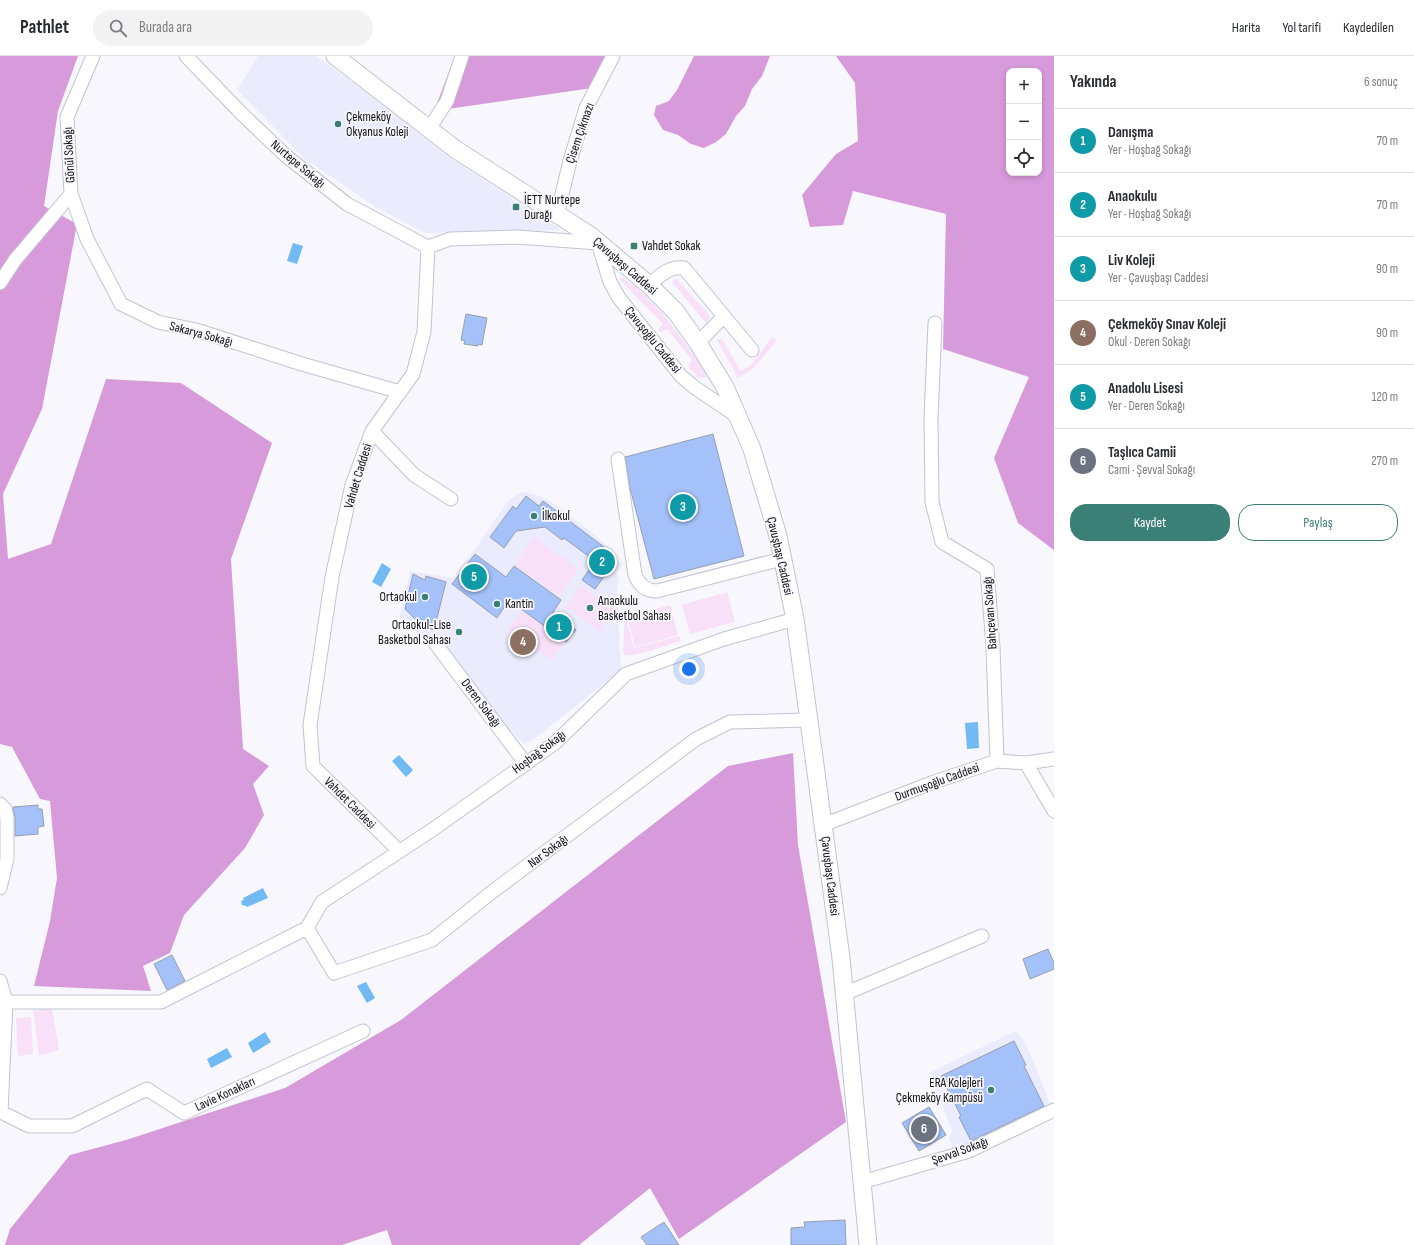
<!DOCTYPE html>
<html lang="tr">
<head>
<meta charset="utf-8">
<style>
  body { margin:0; font-family:"Sofia Sans Condensed",sans-serif; background:#f2f2f3; color:#2b2b33 }
  .controls { position:absolute; right:12px; top:12px; display:grid; overflow:hidden; border-radius:8px; box-shadow:0 2px 6px #0003 }
  .controls button { width:36px; height:36px; display:grid; place-items:center; padding:0; border:0; border-bottom:1px solid #e1e1e2; background:#fff; color:#2b2b33; font:20px sans-serif }
  .you { position:absolute; left:689px; top:613px; width:14px; height:14px; margin:-10px; border:3px solid #fff; border-radius:50%; background:#1a73e8; box-shadow:0 0 0 6px #1a73e833 }
  .badge { display:grid; place-items:center; width:26px; height:26px; border-radius:50%; background:#3b8076; color:#fff; font-size:13px; font-weight:700 }
  .pin { position:absolute; translate:-50% -50%; border:2px solid #fff; box-shadow:0 1px 4px #0006 }
  .list { margin:0; padding:0; list-style:none }
  h2 { display:flex; justify-content:space-between; align-items:center; height:52px; margin:0; padding:0 16px; font-size:17px }
  h2 small { font-size:13px; font-weight:400; color:#7c7c81 }
  .list li { display:grid; grid-template-columns:26px 1fr auto; gap:12px; align-items:center; box-sizing:border-box; height:64px; padding:0 16px; border-top:1px solid #e1e1e2 }
  .list b { display:block; font-size:15px; white-space:nowrap }
  .list p { margin:0; font-size:13px; white-space:nowrap; color:#7c7c81 }
  .list em { font-size:13px; font-style:normal; color:#7c7c81 }
  .actions { display:flex; gap:8px; padding:12px 16px }
  .actions a { flex:1; padding:9px 0; border:1px solid #3b8076; border-radius:16px; text-align:center; font-size:14px; color:#3b8076 }
  .actions .main { background:#3b8076; color:#fff }
  .icon { flex:none; width:22px; height:22px; fill:none; stroke:currentColor; stroke-width:2; stroke-linecap:round; stroke-linejoin:round }
  .map { position:relative; flex:none; width:1054px; height:1189px; overflow:hidden }
  header { display:flex; align-items:center; gap:24px; box-sizing:border-box; height:56px; padding:0 20px; background:#fff; border-bottom:1px solid #e1e1e2 }
  header strong { font-size:19px }
  nav { display:flex; gap:22px; margin-inline-start:auto; font-size:14px }
  .search { width:280px; height:36px; background:#f2f2f3; display:flex; align-items:center; gap:10px; box-sizing:border-box; padding:0 14px; border-radius:22px; color:#7c7c81; font-size:15px }
  main { display:flex }
  aside { flex:1; background:#fff }
  .map>svg:first-child { display:block }
</style>
</head>
<body>
<header>
<strong>Pathlet</strong>
<div class="search"><svg class="icon" aria-label="search" viewBox="0 0 24 24"><circle cx="10" cy="10" r="6"/><path d="M15 15l6 6"/></svg>Burada ara</div>
<nav><a>Harita</a><a>Yol tarifi</a><a>Kaydedilen</a></nav>
</header>
<main>
<div class="map">
<svg width="1054" height="1189" viewBox="0 0 1054 1189">
  <rect width="100%" height="100%" fill="#f7f7fd"/>
  <!-- built -->
  <path fill="#eaebfd" d="M258 0H316L363 34 450 102 561 174 425 177 377 152 305 103 237 34Z
    M523 436 541 440 556 449 590 475 613 495 612 499 623 509 616 517 619 521 617 537 621 614 538 680 524 688 400 559 410 515 453 522 478 489 493 466 510 443Z
    M1015 975 1024 985 1036 1011 1051 1051 953 1095 949 1081 952 1075 930 1017Z"/>
  <!-- green -->
  <path fill="#f8e0f9" d="M622 221 639 234 664 259 706 315V321L699 322 688 310 692 304 667 273 660 276 658 274 663 268 619 223Z
    M676 222 707 256 710 262 706 267 672 226Z
    M772 281 777 284 753 313 738 322 717 284 722 283 741 315 750 310Z
    M534 481 579 513 559 540 515 509Z
    M580 530 615 553 601 575 566 552Z
    M727 536 735 566 690 578 682 549Z
    M670 549 678 579 635 591 627 561Z
    M522 553 566 586 551 604 508 572Z
    M625 559 634 592 679 580 681 585C670 588 634 602 625 599L623 596Z
    M52 953 59 994 39 1000 33 954Z
    M31 961 33 998 18 1000 16 962Z"/>
  <!-- forest -->
  <path fill="#d79bdb" fill-rule="evenodd" d="M0 0H78L58 55 44 150 77 168 42 353 3 438 8 503 51 488 106 323 181 327 272 387 231 503 243 693 269 710 253 728 264 759 245 792 184 859 170 897 143 910 151 935 34 930 50 865 57 822 50 745 40 743 12 691 0 688Z
    M455 0H606L592 32 434 55Z
    M694 0H770L762 20 752 33 745 50 736 60 726 78 716 86 704 92 691 88 678 79 663 74 654 59 656 50 669 45 677 34Z
    M836 0H1054V494L1018 467 994 402 1029 321 943 293 946 158 853 135 843 169 810 171 802 139 836 98 858 85 855 27ZM1009 15H1039V117H1009Z
    M793 697 798 789 846 1066 679 1183 650 1132 579 1189H392L387 1174 342 1189H5L10 1173 70 1099 126 1084 285 1032 401 964 728 710Z"/>
  <!-- water -->
  <path fill="#72baf3" d="M293 187 303 190 297 208 287 205Z
    M382 507 391 513 381 531 372 526Z
    M978 666 979 692 967 693 965 667Z
    M399 699 413 714 406 721 392 705Z
    M263 832 268 842 247 851 246 850 242 849 241 845 244 844 243 842Z
    M366 926 375 942 367 947 357 930Z
    M265 976 271 986 253 997 248 987Z
    M227 992 232 1001 211 1012 207 1003Z"/>
  <!-- building -->
  <path fill="#a4c1fa" stroke="#979eab" d="M466 258 487 262 482 289 478 288V290L464 288 465 285 461 284Z
    M713 378 744 500 654 523 630 432 625 401Z
    M526 440 539 450 543 445 604 491 603 494 614 502 605 513 608 515 595 533 582 524 595 505 564 482 562 484 545 471 516 475 504 492 490 481 513 450 516 453Z
    M475 498 506 521 514 510 561 544 553 556 576 574 566 586 509 544 497 562 452 528Z
    M413 518 425 524 426 520 446 526 434 574 423 571 405 553Z
    M38 749V753H42L44 770 38 771V778L15 780V762L13 751Z
    M1048 893 1054 907V913L1030 923 1023 903Z
    M172 899 185 925 167 934 154 908Z
    M1014 985 1026 1009 1024 1010 1044 1050 971 1085 959 1061 961 1060 941 1020Z
    M929 1051 946 1079 919 1095 902 1067Z
    M845 1164 846 1189H791V1172L805 1171 804 1166Z
    M664 1166 679 1189H647L641 1181Z"/>
  <g fill="none" stroke-linecap="round" stroke-linejoin="round">
    <!-- minor casing -->
    <g stroke="#c2c3d2" stroke-width="15">
      <path id="minor" d="M186 0 241 57 286 100 347 148 428 191
        M429 73 447 45 462 0
        M71 138 87 183 121 248 158 266 196 274 302 308 400 336
        M557 159 570 105 586 52 613 0
        M0 227 15 204 71 138 67 61 93 0
        M649 229C660 220 668 210 684 212L752 294
        M935 267 931 362 932 446 942 486 987 513 993 591 997 705
        M698 287 724 260
        M372 375 414 419 451 443
        M618 403 635 519C639 529 646 535 657 535L782 503
        M435 587 526 708
        M1026 707 1054 755
        M0 748 5 753 7 762V803L0 832
        M823 769 934 726 997 705 1026 707 1054 703
        M399 795 313 710 310 669 332 521 352 429 372 375 413 318 424 276 428 191 450 183 517 181 598 187 610 226 619 242 681 320 694 331 737 360
        M307 872 161 946H6L1 1056 29 1070H72L147 1033 184 1057 363 975
        M307 872 334 917 432 884 492 836 696 683 730 666 808 664
        M307 872 322 846 432 774 555 687 626 618 724 583 795 563
        M0 925 6 946
        M844 938 982 880
        M862 1126 969 1095 1054 1054"/>
    </g>
    <!-- major casing -->
    <g stroke="#c2c3d2" stroke-width="19">
      <path id="major" d="M335 0 455 93 591 180 649 229 676 256 698 287 725 331 752 393 778 480 795 563 813 694 841 902 868 1189"/>
    </g>
    <!-- minor -->
    <use href="#minor" stroke="#fff" stroke-width="13"/>
    <!-- major -->
    <use href="#major" stroke="#fff" stroke-width="17"/>
  </g>
  <!-- markers -->
  <g fill="#3b8076" stroke="#f7f7fd" stroke-width="1.5">
    <circle cx="338" cy="68" r="4"/>
    <rect x="512" y="147" width="8" height="8" rx="2"/>
    <rect x="630" y="186" width="8" height="8" rx="2"/>
    <circle cx="534" cy="460" r="4"/>
    <circle cx="425" cy="541" r="4"/>
    <circle cx="497" cy="548" r="4"/>
    <circle cx="590" cy="552" r="4"/>
    <circle cx="459" cy="576" r="4"/>
    <circle cx="991" cy="1034" r="4"/>
  </g>
  <g text-anchor="middle" dominant-baseline="central" stroke-width="3.5" stroke-linejoin="round" paint-order="stroke">
    <!-- poi labels -->
    <g font-size="13" fill="#0e0e13" stroke="#f7f7fd" text-anchor="start">
      <text x="346" y="61">Çekmeköy<tspan x="346" dy="15">Okyanus Koleji</tspan></text>
      <text x="524" y="144">İETT Nurtepe<tspan x="524" dy="15">Durağı</tspan></text>
      <text x="642" y="190">Vahdet Sokak</text>
      <text x="542" y="460">İlkokul</text>
      <text x="417" y="541" text-anchor="end">Ortaokul</text>
      <text x="598" y="545">Anaokulu<tspan x="598" dy="15">Basketbol Sahası</tspan></text>
      <text x="505" y="548">Kantin</text>
      <text x="451" y="569" text-anchor="end">Ortaokul-Lise<tspan x="451" dy="15">Basketbol Sahası</tspan></text>
      <text x="983" y="1027" text-anchor="end">ERA Kolejleri<tspan x="983" dy="15">Çekmeköy Kampüsü</tspan></text>
    </g>
    <!-- street labels -->
    <g font-size="13" fill="#0e0e13" stroke="#f7f7fd">
      <text transform="translate(580 77) rotate(-71)">Çisem Çıkmazı</text>
      <text transform="translate(69 99) rotate(-93)">Gönül Sokağı</text>
      <text transform="translate(298 108) rotate(40)">Nurtepe Sokağı</text>
      <text transform="translate(625 210) rotate(41)">Çavuşbaşı Caddesi</text>
      <text transform="translate(201 278) rotate(15)">Sakarya Sokağı</text>
      <text transform="translate(653 284) rotate(51)">Çavuşoğlu Caddesi</text>
      <text transform="translate(358 420) rotate(-73)">Vahdet Caddesi</text>
      <text transform="translate(780 500) rotate(77)">Çavuşbaşı Caddesi</text>
      <text transform="translate(990 557) rotate(-94)">Bahçevan Sokağı</text>
      <text transform="translate(481 647) rotate(53)">Deren Sokağı</text>
      <text transform="translate(539 696) rotate(-37)">Hoşbağ Sokağı</text>
      <text transform="translate(937 726) rotate(-20)">Durmuşoğlu Caddesi</text>
      <text transform="translate(350 747) rotate(45)">Vahdet Caddesi</text>
      <text transform="translate(548 795) rotate(-37)">Nar Sokağı</text>
      <text transform="translate(830 820) rotate(83)">Çavuşbaşı Caddesi</text>
      <text transform="translate(225 1038) rotate(-25)">Lavie Konakları</text>
      <text transform="translate(960 1095) rotate(-20)">Şevval Sokağı</text>
    </g>
  </g>
</svg>
<div class="controls">
<button>+</button>
<button>−</button>
<button><svg class="icon" aria-label="locate" viewBox="0 0 24 24"><circle cx="12" cy="12" r="6"/><path d="M12 2v4M12 18v4M2 12h4M18 12h4"/></svg></button>
</div>
<div class="you"></div>
<div class="pin badge" style="left:559px;top:571px;background:#0f9aa8">1</div>
<div class="pin badge" style="left:602px;top:506px;background:#0f9aa8">2</div>
<div class="pin badge" style="left:683px;top:451px;background:#0f9aa8">3</div>
<div class="pin badge" style="left:523px;top:586px;background:#8d6e63">4</div>
<div class="pin badge" style="left:474px;top:521px;background:#0f9aa8">5</div>
<div class="pin badge" style="left:924px;top:1073px;background:#6b7280">6</div>
</div>
<aside>
<h2>Yakında<small>6 sonuç</small></h2>
<ul class="list">
<li><span class="badge" style="background:#0f9aa8">1</span><div><b>Danışma</b><p>Yer · Hoşbağ Sokağı</p></div><em>70 m</em></li>
<li><span class="badge" style="background:#0f9aa8">2</span><div><b>Anaokulu</b><p>Yer · Hoşbağ Sokağı</p></div><em>70 m</em></li>
<li><span class="badge" style="background:#0f9aa8">3</span><div><b>Liv Koleji</b><p>Yer · Çavuşbaşı Caddesi</p></div><em>90 m</em></li>
<li><span class="badge" style="background:#8d6e63">4</span><div><b>Çekmeköy Sınav Koleji</b><p>Okul · Deren Sokağı</p></div><em>90 m</em></li>
<li><span class="badge" style="background:#0f9aa8">5</span><div><b>Anadolu Lisesi</b><p>Yer · Deren Sokağı</p></div><em>120 m</em></li>
<li><span class="badge" style="background:#6b7280">6</span><div><b>Taşlıca Camii</b><p>Cami · Şevval Sokağı</p></div><em>270 m</em></li>
</ul>
<div class="actions"><a class="main">Kaydet</a><a>Paylaş</a></div>
</aside>
</main>
</body>
</html>
